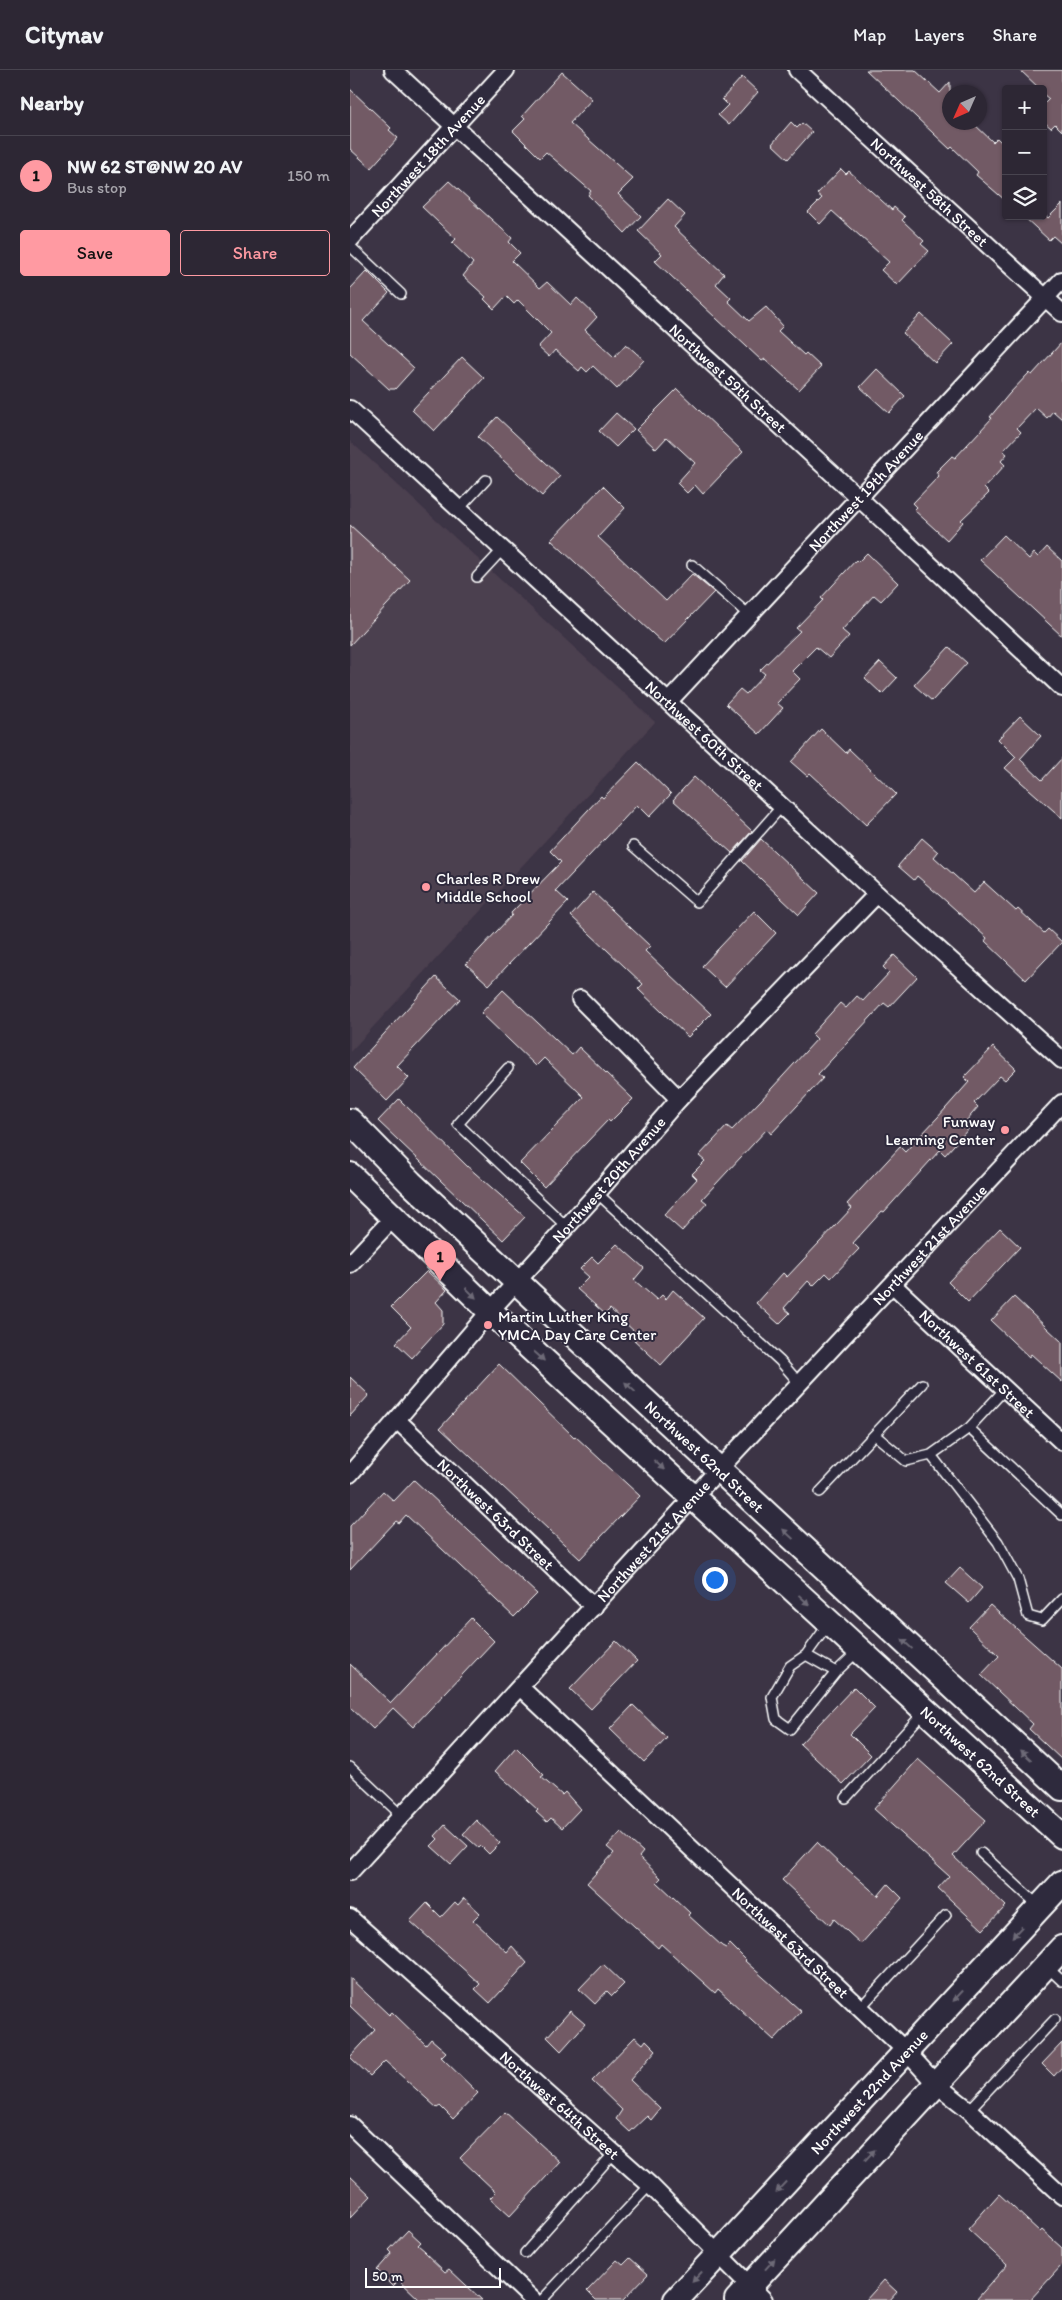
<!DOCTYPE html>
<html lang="en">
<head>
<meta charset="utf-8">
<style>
  body { margin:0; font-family:Itim,sans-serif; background:#352f3c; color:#f1f3f6 }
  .controls { position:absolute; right:15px; top:15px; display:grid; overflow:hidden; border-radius:5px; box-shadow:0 1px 4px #0004 }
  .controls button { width:45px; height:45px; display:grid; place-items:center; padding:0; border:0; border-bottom:1px solid #48444f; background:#2d2734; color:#f1f3f6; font:25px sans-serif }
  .compass { position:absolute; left:592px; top:15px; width:45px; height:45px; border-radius:50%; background:#2d2734; box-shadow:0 1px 4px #0004; rotate:225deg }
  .scale { position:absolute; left:15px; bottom:12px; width:136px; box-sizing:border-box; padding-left:5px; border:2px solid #fff; border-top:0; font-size:14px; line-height:18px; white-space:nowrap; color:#fff; -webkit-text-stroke:4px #2f2a3d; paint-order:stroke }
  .you { position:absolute; left:364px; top:1509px; width:18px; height:18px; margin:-12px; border:4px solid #fff; border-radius:50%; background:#1a73e8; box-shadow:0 0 0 8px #1a73e833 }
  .badge { display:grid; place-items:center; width:32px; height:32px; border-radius:50%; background:#ff9aa2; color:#111; font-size:16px; font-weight:700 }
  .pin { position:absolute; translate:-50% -41px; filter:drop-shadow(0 1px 2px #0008) }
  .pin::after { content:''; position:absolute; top:26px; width:18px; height:15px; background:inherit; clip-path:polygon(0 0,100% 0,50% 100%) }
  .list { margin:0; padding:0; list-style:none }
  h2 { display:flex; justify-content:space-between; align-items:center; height:65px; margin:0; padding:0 20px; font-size:21px }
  h2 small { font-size:16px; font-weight:400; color:#a7a5ac }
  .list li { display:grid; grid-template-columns:32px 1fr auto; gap:15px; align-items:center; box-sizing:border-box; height:80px; padding:0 20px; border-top:1px solid #48444f }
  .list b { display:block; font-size:19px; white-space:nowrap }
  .list p { margin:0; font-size:16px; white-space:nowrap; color:#a7a5ac }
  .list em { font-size:16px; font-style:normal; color:#a7a5ac }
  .actions { display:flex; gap:10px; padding:15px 20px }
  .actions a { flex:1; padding:11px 0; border:1px solid #ff9aa2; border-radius:5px; text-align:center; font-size:18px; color:#ff9aa2 }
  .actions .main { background:#ff9aa2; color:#111 }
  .icon { flex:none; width:28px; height:28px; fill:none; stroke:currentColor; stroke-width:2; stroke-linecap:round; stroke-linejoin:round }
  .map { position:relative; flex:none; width:712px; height:2230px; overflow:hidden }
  header { display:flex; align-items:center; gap:30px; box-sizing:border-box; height:70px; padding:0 25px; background:#2d2734; border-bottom:1px solid #48444f }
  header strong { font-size:24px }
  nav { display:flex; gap:28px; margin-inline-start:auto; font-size:18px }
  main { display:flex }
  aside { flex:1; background:#2d2734 }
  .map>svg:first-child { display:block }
</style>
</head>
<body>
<header>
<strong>Citynav</strong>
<nav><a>Map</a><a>Layers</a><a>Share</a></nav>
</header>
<main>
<aside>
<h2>Nearby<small></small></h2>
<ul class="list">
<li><span class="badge">1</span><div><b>NW 62 ST@NW 20 AV</b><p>Bus stop</p></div><em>150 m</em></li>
</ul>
<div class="actions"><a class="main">Save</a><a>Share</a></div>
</aside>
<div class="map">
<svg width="712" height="2230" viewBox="0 0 712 2230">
  <rect width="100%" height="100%" fill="#3c3445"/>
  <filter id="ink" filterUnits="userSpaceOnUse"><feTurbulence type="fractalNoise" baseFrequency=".02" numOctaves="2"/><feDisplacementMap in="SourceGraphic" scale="10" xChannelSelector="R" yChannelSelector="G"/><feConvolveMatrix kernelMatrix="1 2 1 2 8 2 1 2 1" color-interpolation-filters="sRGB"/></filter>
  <g filter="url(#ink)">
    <!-- built -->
    <path fill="#4c3f4f" d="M0 371 305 652 0 982Z"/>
    <!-- building -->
    <path fill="#725a65" stroke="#fff" d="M516 0H565L590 23 600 12V52H622L643 72 647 68 656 77V131L626 105 628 102 602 77 600 79Z
      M670 0H712V61L705 54 701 58 693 51V35L699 29 693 24V19H690Z
      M212 2 242 29 220 53 283 109 268 124 291 146 275 163 238 125 241 121 196 82 190 88 163 61 175 49 172 46Z
      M392 7 408 22 379 55 368 45 378 35 372 29Z
      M0 19 41 58 39 60 48 68 21 98 0 79Z
      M441 52 447 58 452 53 462 62 438 89 422 74Z
      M491 99 496 104 499 101 542 140 544 137 555 147 552 150 574 171 571 174 579 181 547 215 531 200 539 192 482 141 470 154 458 142 472 128 467 124Z
      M99 111 162 168 159 172 170 183 162 191 190 218 197 212 221 235 227 228 247 247 235 260 264 287 276 274 294 290 267 319 243 296 237 302 232 297 229 301 205 280 199 287 188 277 201 263 168 230 164 234 156 226 144 239 134 229 136 227 113 206 123 193 102 173 106 169 72 137Z
      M318 129 335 145 324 157 374 204 366 214 381 228 378 231 399 251 416 237 433 256 428 261 454 285 456 283 471 297 449 320 415 289 412 291 305 191 312 184 288 161Z
      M712 134V174L703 166 699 170 673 146H696L698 148Z
      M17 201 39 223 13 251 64 298 45 319H39L0 283V219Z
      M571 244 603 274 585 293 553 263Z
      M712 272V349L703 341 697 348 686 338 667 358 671 362 653 381 657 384 651 391 655 395 634 418 639 423 611 450 613 452 597 470 564 440 567 437 563 433 589 406 586 402 602 386 605 388 642 348 640 347 659 324 679 303 682 305Z
      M112 287 134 308 84 361 62 340Z
      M527 299 555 326 539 343 510 317Z
      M327 319 393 382 353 424 345 415 337 423 327 413 345 393 317 367 306 379 286 360Z
      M266 343 284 359 266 377 249 361Z
      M147 347 210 406 192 426 128 367Z
      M253 416 275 438 248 467 316 531 342 504 364 522 314 574 201 470Z
      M0 455 60 510 0 575Z
      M654 465 679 489 684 483 688 487 697 477 712 491V566L630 490Z
      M517 483 548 513 531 531 524 525 492 560 499 566 479 588 466 577 442 601 450 609 427 633 433 638 409 664 376 634 390 619 396 624 415 604 410 600 450 561 446 558 473 530 471 528 506 490 508 492Z
      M599 577 617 593 582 631 564 615Z
      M530 592 547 608 532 624 515 608Z
      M670 646 691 666 670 689 692 710 712 688V748L655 698 666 687 648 669Z
      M471 659 496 683 499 679 546 724 516 755 460 703 457 706 441 692Z
      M288 692 321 724 299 747 287 735 206 821 218 832 139 915 116 894 162 845 161 843 211 792 200 781 251 726 253 728Z
      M344 707 402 761 382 783 323 730Z
      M572 768 588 782 584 787 624 823 634 812 666 841 668 839 694 863 698 859 712 872 676 910 635 871 637 868 597 832 567 806 564 810 548 796Z
      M411 769 469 823 449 845 392 791Z
      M243 822 300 876 295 881 361 944 338 967 288 919 293 914 221 846Z
      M404 841 426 863 375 917 352 896Z
      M544 885 567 907 539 937 534 933 497 973 468 1004 473 1008 421 1064 417 1059 352 1129 357 1133 332 1161 314 1145 347 1109 342 1104 355 1091 349 1086 377 1056 382 1060 411 1030 467 969 462 964 490 933 496 938 507 926 513 931 539 903 533 897Z
      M86 907 110 929 47 996 59 1008 37 1031 3 998Z
      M153 920 222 985 229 977 283 1029 260 1052 258 1050 194 1117 170 1093 234 1027 194 988 186 996 131 943Z
      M643 977 666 999 655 1010 650 1006 624 1033 628 1037 616 1051 621 1056 595 1085 590 1080 534 1142 532 1141 503 1173 509 1179 481 1208 476 1203 463 1216 458 1211 434 1238 440 1243 429 1254 406 1233 433 1203 437 1207 469 1173 502 1138 497 1134 550 1077 555 1082 588 1047 619 1012 614 1007Z
      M49 1029 117 1096 175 1147 153 1170 28 1051Z
      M650 1158 670 1177 618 1232 598 1212Z
      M267 1174 294 1198 284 1210 307 1230 312 1225 316 1229 323 1220 354 1248 311 1295 282 1268 286 1263 260 1239 255 1244 227 1219 239 1207 230 1199 242 1187 248 1193Z
      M77 1201 97 1220 86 1232 93 1240V1254L62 1288 46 1273 61 1257 41 1237Z
      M664 1227 712 1272V1312L681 1284 679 1287 641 1251Z
      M149 1294 224 1367 225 1366 290 1426 230 1489 90 1358Z
      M0 1307 19 1325 0 1346Z
      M64 1410 187 1524 164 1547 56 1445 49 1453 46 1451 0 1500V1456L33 1421 44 1431Z
      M610 1498 632 1518 619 1533 596 1513Z
      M640 1535 712 1599V1690L679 1659 683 1654 631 1605 649 1586 619 1557Z
      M121 1548 144 1571 63 1657 43 1638 23 1659 0 1637V1594L41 1633Z
      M266 1571 287 1591 241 1639 220 1619Z
      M504 1617 525 1638 500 1664 521 1685 493 1714 450 1674Z
      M283 1635 317 1668 294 1692 260 1659Z
      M166 1677 194 1705 191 1707 212 1725 215 1722 230 1739 212 1758 201 1748 197 1752 186 1742 188 1740 145 1701Z
      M568 1689 636 1750 603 1786 656 1836 633 1860 588 1818 599 1806 524 1739Z
      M126 1750 150 1773 139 1784 131 1776 129 1778 113 1764Z
      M95 1755 118 1776 101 1794 81 1776 88 1769 85 1766Z
      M271 1762 293 1782 289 1787 311 1808 307 1812 340 1843 338 1845 372 1876 376 1878 380 1874 396 1890 395 1891 451 1941 424 1970 368 1919 365 1923 311 1874 308 1878 237 1813 264 1783 257 1777Z
      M467 1772 494 1798 495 1797 528 1826 538 1814 552 1828 511 1874 484 1849 480 1855 432 1810Z
      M114 1828 130 1843 123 1850 157 1882 162 1876 177 1893 140 1933 125 1919 130 1914 60 1851 77 1833 91 1847 105 1832 108 1835Z
      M253 1894 274 1914 262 1926 257 1921 245 1934 229 1919Z
      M0 1908 39 1945 42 1942 76 1975 81 1969 96 1982 91 1987 128 2023 103 2049 90 2036 87 2038 35 1991 20 2006 0 1987 25 1960 0 1936Z
      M220 1941 235 1954 211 1981 197 1967Z
      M285 1967 293 1974 296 1970 306 1980 280 2010 310 2039 301 2050 297 2046 280 2062 266 2049 272 2040 242 2011Z
      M712 1973V1997L704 2006 692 1994Z
      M155 2042 210 2092 160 2146 140 2128 146 2122 110 2088Z
      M0 2106 21 2126 0 2148Z
      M649 2124 690 2162 692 2160 712 2178V2195L680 2230H626L657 2195 618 2159Z
      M58 2160 71 2172 68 2175 75 2181 74 2182 95 2202 99 2199 132 2230H70L49 2210 43 2216 27 2200 42 2183 39 2180Z
      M280 2188 298 2204 273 2230H246L237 2221 267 2190 273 2195Z
      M534 2210 547 2222 540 2230H516Z"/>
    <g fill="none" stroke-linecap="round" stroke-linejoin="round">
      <!-- service casing -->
      <g stroke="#fff" stroke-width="12">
        <path id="service" d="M0 176 51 224
          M109 439 136 410
          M342 495 400 546
          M127 507 153 479
          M283 776 347 832 432 736
          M158 998 108 1054 217 1157
          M247 1123 430 1291 450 1314
          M655 1319 619 1358 712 1445
          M525 1365 556 1391 581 1385 619 1358
          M581 1385 648 1472 668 1509 678 1546 692 1550 712 1529
          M470 1422 572 1314
          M479 1553 456 1585 486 1602 508 1581
          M456 1585 440 1596 422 1627 426 1649 440 1659 486 1602
          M0 1697 52 1746
          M496 1728 575 1641
          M631 1783 690 1837
          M696 1896 712 1911
          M510 1938 596 1845
          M619 2040 705 1949
          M175 2183 264 2083
          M192 2230 300 2115"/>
      </g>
      <!-- minor casing -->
      <g stroke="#fff" stroke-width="20">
        <g id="minor">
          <path id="s1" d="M43 0 510 429 712 618"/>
          <path id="s2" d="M447 0 712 243"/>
          <path id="s3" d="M0 170 156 0"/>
          <path id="s4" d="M0 339 527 824 712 990"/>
          <path id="s5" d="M319 631 712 210"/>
          <path d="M230 929 329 1029"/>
          <path d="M0 1194 43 1148"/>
          <path id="s6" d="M543 1215 712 1372"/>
          <path id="s7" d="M48 1351 244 1537"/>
          <path id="s8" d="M0 1404 140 1241 242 1129 329 1029 527 824"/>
          <path id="s9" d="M170 1617 556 1981 586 2014 619 2040 712 2126"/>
          <path id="s10" d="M0 1802 369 1399 712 1033"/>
          <path id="s11" d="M0 1848 300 2115 414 2230"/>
          <path d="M0 2055 183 2230"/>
        </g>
      </g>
      <!-- secondary casing -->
      <g stroke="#fff" stroke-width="28">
        <g id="secondary">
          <path id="s12" d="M0 1051 61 1113 167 1212 712 1718"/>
          <path id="s13" d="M0 1105 140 1241 712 1766"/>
          <path id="s14" d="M326 2230 712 1813"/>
          <path d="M387 2230 712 1878"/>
        </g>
      </g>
      <!-- service -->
      <use href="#service" stroke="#2f2a3d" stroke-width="9"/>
      <!-- minor -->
      <use href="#minor" stroke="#2f2a3d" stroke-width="16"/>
      <!-- secondary -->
      <use href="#secondary" stroke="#2f2a3d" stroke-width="24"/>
    </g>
    <!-- one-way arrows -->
    <defs><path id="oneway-solid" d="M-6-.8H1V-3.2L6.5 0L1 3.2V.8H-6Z" transform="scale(1.25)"/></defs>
    <g fill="#6d6a77">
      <use href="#oneway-solid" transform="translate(121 1223) rotate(44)"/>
      <use href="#oneway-solid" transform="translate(189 1286) rotate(42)"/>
      <use href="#oneway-solid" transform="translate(280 1317) rotate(-137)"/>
      <use href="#oneway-solid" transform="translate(309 1395) rotate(42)"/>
      <use href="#oneway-solid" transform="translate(438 1464) rotate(-137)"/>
      <use href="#oneway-solid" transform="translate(454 1530) rotate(43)"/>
      <use href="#oneway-solid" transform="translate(557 1574) rotate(-137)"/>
      <use href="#oneway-solid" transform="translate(676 1685) rotate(-137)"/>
      <use href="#oneway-solid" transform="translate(667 1862) rotate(133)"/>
      <use href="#oneway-solid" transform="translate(608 1926) rotate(133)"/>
      <use href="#oneway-solid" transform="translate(520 2085) rotate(-47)"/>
      <use href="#oneway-solid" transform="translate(431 2117) rotate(133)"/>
      <use href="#oneway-solid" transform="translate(420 2194) rotate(-48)"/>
      <use href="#oneway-solid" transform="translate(347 2207) rotate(133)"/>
    </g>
  </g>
  <!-- markers -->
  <g fill="#ff9aa2" stroke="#2f2a3d" stroke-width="2">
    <circle cx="76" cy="817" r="5"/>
    <circle cx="655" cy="1060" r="5"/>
    <circle cx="138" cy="1255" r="5"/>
  </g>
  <g text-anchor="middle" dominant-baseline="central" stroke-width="4" stroke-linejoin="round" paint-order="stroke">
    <!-- street labels -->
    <g font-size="16" fill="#fff" stroke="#2f2a3d">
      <text stroke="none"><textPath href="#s3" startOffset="115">Northwest 18th Avenue</textPath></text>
      <text stroke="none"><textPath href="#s2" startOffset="180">Northwest 58th Street</textPath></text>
      <text stroke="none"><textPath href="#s1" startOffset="455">Northwest 59th Street</textPath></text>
      <text stroke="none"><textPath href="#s5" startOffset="288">Northwest 19th Avenue</textPath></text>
      <text stroke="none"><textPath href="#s4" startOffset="482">Northwest 60th Street</textPath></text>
      <text stroke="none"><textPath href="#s8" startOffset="392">Northwest 20th Avenue</textPath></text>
      <text stroke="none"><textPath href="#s10" startOffset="854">Northwest 21st Avenue</textPath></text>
      <text stroke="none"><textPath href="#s6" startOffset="115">Northwest 61st Street</textPath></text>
      <text stroke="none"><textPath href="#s12" startOffset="488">Northwest 62nd Street</textPath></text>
      <text stroke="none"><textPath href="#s7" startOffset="135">Northwest 63rd Street</textPath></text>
      <text stroke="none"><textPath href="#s10" startOffset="449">Northwest 21st Avenue</textPath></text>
      <text stroke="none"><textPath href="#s13" startOffset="861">Northwest 62nd Street</textPath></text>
      <text stroke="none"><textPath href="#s9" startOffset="372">Northwest 63rd Street</textPath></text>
      <text stroke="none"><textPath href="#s14" startOffset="284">Northwest 22nd Avenue</textPath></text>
      <text stroke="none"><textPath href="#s11" startOffset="281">Northwest 64th Street</textPath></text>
    </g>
    <!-- poi labels -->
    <g font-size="16" fill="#fff" stroke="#2f2a3d" text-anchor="start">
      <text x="86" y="808">Charles R Drew<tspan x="86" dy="18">Middle School</tspan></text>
      <text x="645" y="1051" text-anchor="end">Funway<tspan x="645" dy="18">Learning Center</tspan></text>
      <text x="148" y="1246">Martin Luther King<tspan x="148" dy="18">YMCA Day Care Center</tspan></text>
    </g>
  </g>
</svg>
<div class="controls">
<button>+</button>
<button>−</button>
<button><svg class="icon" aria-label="layers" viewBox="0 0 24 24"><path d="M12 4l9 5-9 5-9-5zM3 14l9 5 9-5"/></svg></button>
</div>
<svg class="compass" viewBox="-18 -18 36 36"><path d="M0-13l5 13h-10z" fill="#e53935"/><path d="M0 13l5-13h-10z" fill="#a7a5ac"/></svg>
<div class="scale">50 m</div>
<div class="you"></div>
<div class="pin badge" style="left:90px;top:1211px">1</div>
</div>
</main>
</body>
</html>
